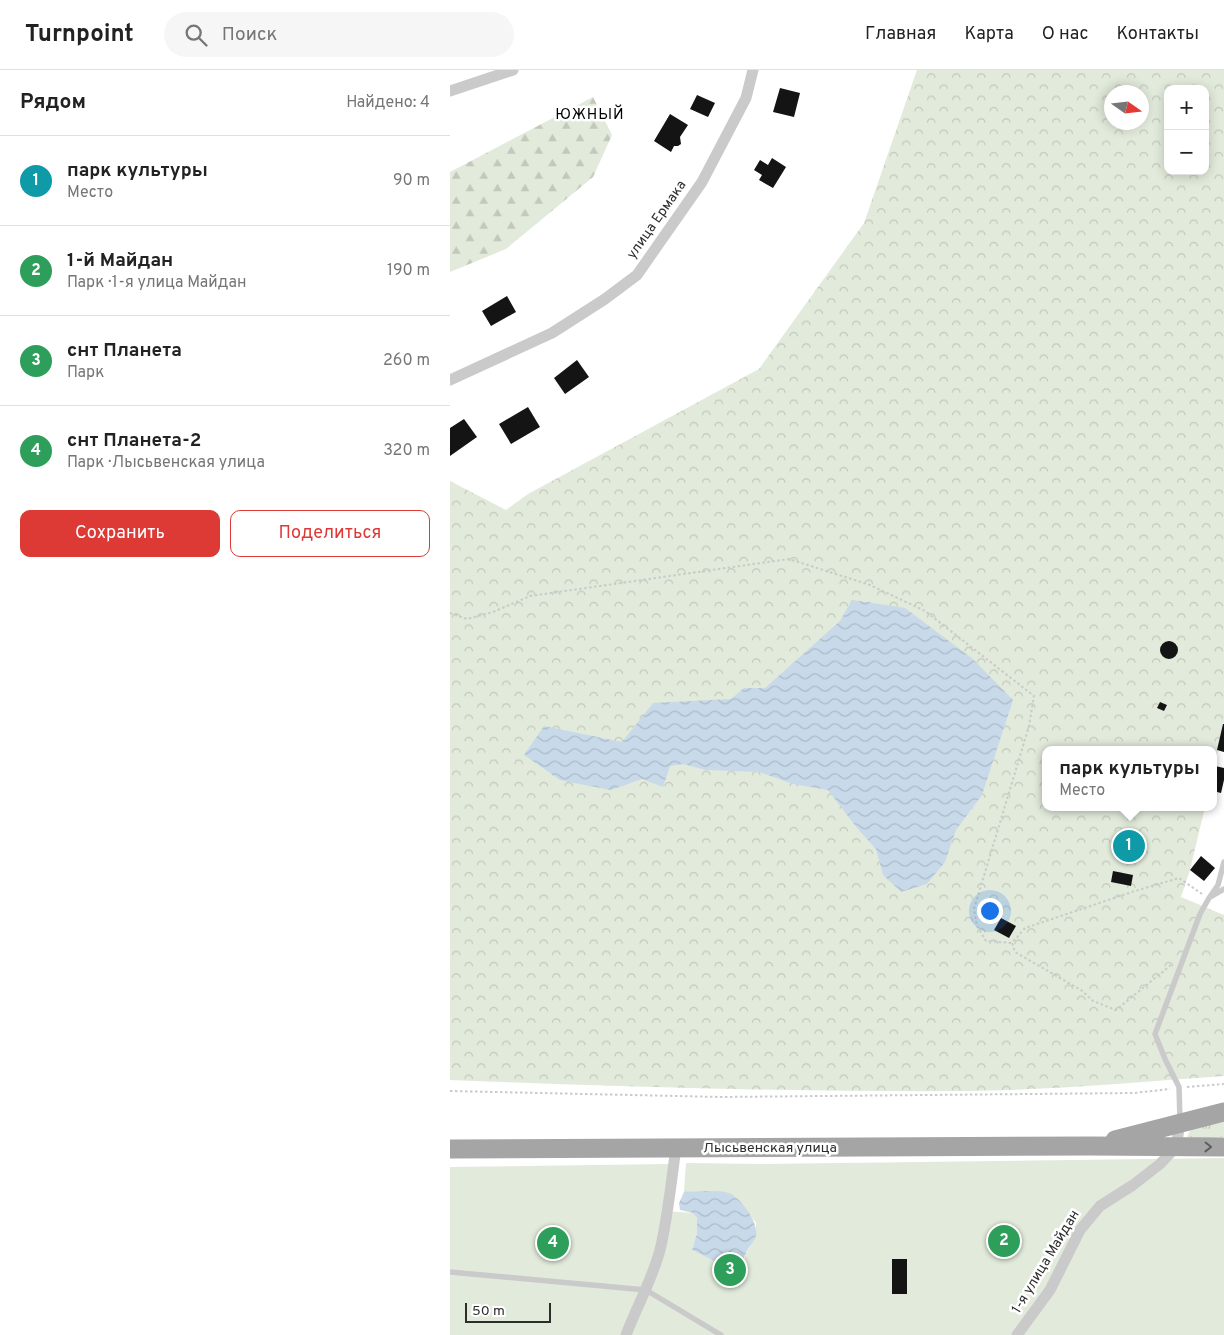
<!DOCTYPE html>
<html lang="ru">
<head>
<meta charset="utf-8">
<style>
  body { margin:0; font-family:Overpass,sans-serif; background:#f6f6f6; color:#222 }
  .controls { position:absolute; right:15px; top:15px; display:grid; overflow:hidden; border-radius:10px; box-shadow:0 2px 12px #0003 }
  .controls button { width:45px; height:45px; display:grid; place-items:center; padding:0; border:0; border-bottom:1px solid #e0e0e0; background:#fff; color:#222; font:25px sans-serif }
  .compass { position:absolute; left:654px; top:15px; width:45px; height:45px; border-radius:50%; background:#fff; box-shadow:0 2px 12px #0003; rotate:104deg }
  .scale { position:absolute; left:15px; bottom:12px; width:86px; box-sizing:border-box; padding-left:5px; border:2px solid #2d2d2d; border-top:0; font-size:14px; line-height:18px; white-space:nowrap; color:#2d2d2d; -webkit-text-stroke:4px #fff; paint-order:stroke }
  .you { position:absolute; left:539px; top:840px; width:18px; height:18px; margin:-12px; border:4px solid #fff; border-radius:50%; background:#1a73e8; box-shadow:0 0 0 8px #1a73e833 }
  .badge { display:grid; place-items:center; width:32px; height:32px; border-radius:50%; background:#dd3a36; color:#fff; font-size:16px; font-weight:700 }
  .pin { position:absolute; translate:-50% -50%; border:2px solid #fff; box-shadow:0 1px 5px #0006 }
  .popup { position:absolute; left:592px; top:676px; width:175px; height:65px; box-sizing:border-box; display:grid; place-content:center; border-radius:10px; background:#fff; filter:drop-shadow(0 1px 4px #0005); font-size:16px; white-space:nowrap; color:#767676 }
  .popup b { font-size:19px; color:#222 }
  .popup::after { content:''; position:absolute; left:50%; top:100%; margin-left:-10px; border:10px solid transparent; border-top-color:#fff }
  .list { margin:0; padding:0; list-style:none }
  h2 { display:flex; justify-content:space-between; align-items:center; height:65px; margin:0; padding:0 20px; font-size:21px }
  h2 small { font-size:16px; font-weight:400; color:#767676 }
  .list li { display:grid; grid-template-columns:32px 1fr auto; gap:15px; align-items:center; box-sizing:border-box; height:90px; padding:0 20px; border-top:1px solid #e0e0e0 }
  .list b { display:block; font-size:19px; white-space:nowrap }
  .list p { margin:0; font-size:16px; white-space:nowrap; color:#767676 }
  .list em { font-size:16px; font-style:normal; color:#767676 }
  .actions { display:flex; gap:10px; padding:15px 20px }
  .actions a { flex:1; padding:11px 0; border:1px solid #dd3a36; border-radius:10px; text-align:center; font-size:18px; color:#dd3a36 }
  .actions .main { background:#dd3a36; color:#fff }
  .icon { flex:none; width:28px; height:28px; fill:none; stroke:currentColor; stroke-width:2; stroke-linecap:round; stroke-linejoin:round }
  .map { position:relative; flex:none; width:774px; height:1265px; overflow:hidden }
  header { display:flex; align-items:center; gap:30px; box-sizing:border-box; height:70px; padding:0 25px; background:#fff; border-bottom:1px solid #e0e0e0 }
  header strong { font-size:24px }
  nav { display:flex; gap:28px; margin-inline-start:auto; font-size:18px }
  .search { width:350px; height:45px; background:#f6f6f6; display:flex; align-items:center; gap:12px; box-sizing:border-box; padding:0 18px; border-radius:28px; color:#767676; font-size:19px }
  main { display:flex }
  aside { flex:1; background:#fff }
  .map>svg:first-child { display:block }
</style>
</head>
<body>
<header>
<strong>Turnpoint</strong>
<div class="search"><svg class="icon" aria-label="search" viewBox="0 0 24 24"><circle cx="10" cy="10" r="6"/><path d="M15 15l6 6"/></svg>Поиск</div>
<nav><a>Главная</a><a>Карта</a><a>О нас</a><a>Контакты</a></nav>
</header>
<main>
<aside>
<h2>Рядом<small>Найдено: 4</small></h2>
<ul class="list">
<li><span class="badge" style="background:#0f9aa8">1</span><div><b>парк культуры</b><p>Место</p></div><em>90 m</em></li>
<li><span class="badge" style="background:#2e9e5b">2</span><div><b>1-й Майдан</b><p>Парк · 1-я улица Майдан</p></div><em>190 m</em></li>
<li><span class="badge" style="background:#2e9e5b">3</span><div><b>снт Планета</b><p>Парк</p></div><em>260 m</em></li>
<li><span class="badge" style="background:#2e9e5b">4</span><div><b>снт Планета-2</b><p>Парк · Лысьвенская улица</p></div><em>320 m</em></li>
</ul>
<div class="actions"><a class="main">Сохранить</a><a>Поделиться</a></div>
</aside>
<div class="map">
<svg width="774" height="1265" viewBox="0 0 774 1265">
  <defs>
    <pattern id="grass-tufts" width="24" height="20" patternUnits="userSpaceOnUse" patternTransform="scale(1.25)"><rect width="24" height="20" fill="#e2eadb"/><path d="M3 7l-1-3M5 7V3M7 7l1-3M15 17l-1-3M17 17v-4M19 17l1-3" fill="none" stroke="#c2c9bc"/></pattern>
    <pattern id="forest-firs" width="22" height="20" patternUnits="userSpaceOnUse" patternTransform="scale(1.25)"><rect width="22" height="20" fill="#e2eadb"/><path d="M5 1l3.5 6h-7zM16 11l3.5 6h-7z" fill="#c2c9bc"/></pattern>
    <pattern id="park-crowns" width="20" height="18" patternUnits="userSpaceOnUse" patternTransform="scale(1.25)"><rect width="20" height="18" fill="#e2eadb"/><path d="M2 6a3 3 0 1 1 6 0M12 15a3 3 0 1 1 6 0" fill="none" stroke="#c2c9bc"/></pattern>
    <pattern id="water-waves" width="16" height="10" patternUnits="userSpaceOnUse" patternTransform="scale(1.25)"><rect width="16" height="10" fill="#c8d9e9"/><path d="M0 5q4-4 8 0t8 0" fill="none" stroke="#acbbc8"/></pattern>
  </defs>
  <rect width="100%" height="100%" fill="#fff"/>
  <!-- grass -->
  <path fill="url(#grass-tufts)" d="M774 1047V1067L748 1069 737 1067 741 1058Z"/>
  <!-- forest -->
  <path fill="url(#forest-firs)" d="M143 27 162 65 143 107 56 179 0 202V102Z"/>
  <!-- park -->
  <path fill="url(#park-crowns)" fill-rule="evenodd" d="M467 0H774V652L763 703V680H595V737H755L740 800 731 827 774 845V1006C689 1012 603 1020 518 1021 345 1022 172 1017 0 1010V411L56 440 78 424 309 299 414 153ZM718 19H755V101H718ZM662 22H692V52H662Z"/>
  <!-- garden -->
  <path fill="#e2eadb" d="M774 1088V1265H0V1097L219 1094 214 1141 243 1143 247 1148V1163L242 1180 268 1193 289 1196 294 1191 296 1183 306 1165V1153L290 1132 246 1122H234L236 1093 310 1094Z"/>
  <!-- water -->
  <path fill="url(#water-waves)" d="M402 530 455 538 523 589 563 630 532 725 506 760 495 792 477 814 451 822 433 805 426 779 407 758 378 720 343 714 309 702 256 700 233 694 220 696 213 717 192 709 161 720 114 711 110 710 74 685 94 656 172 672 203 633 281 629 294 618H315L390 551Z
    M234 1122C246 1122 270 1119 281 1124 292 1130 309 1153 306 1166 304 1172 298 1177 296 1183 293 1189 294 1192 289 1196L268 1193 242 1180 247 1163V1148L243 1143 230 1140 229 1133Z"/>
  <!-- building -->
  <path fill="#141414" d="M330 18 350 23 344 47 323 42Z
    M247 25 265 33 258 47 240 39Z
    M220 44 238 55 230 67 231 74 228 76H224L221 82 204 71Z
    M322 88 336 97 323 118 309 110 312 105 304 100 310 90 318 95Z
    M57 226 66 242 41 256 32 241Z
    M127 290 139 307 115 324 104 308Z
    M78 337 90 357 61 374 49 354Z
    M14 349 27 367 0 386V358Z
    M710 580a9 9 0 1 1 18 0a9 9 0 1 1-18 0Z
    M710 632 717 635 714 641 707 638Z
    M773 654H774V682L767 680Z
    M765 696 774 698V710L771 723 763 721V703Z
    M751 786 765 798 754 811 740 800Z
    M663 801 683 805 681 816 661 812Z
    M551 848 566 856 559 868 544 860Z
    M442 1189H457V1224H442Z"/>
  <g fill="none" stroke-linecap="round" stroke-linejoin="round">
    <!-- path -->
    <path stroke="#cacaca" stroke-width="2" stroke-dasharray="2.5 2.5" stroke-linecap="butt" d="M0 543 17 549 43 542 80 526 339 489 420 515 475 541 584 626 579 656 524 839 527 856 536 871 562 873
      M721 895 666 940 643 931 631 920 565 882 562 873 575 858 685 821 729 808 752 824
      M737 1017 774 1014
      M0 1021 271 1027 684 1023 720 1019"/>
    <!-- service -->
    <path stroke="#cacaca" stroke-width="5.5" d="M760 827 774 819
      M730 1050 729 1017 715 989 705 964 750 844 759 828 768 815 774 792
      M0 1202 196 1220 271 1265"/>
    <!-- minor -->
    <path stroke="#cacaca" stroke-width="11" d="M0 21 63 0
      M0 310 102 263 155 229 187 205 252 112 296 28 303 0
      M176 1265C187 1236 202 1210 210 1180 218 1147 221 1112 226 1078
      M567 1265 600 1220 630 1160 650 1136 683 1115 710 1094 726 1077 730 1053"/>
    <!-- primary -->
    <path stroke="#a5a5a5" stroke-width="19" d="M665 1070 774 1042
      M0 1079 640 1076 774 1077"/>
  </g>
  <!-- one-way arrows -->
  <defs><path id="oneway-chevron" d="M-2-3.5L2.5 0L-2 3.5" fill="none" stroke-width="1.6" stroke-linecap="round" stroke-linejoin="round" transform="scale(1.25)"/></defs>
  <use stroke="#5d5d5d" href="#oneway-chevron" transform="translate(758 1077) rotate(1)"/>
  <g text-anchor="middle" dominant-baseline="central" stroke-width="5" stroke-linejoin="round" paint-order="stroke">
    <!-- street labels -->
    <g font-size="14" fill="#2d2d2d" stroke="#fff">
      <text transform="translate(207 150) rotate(-55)">улица Ермака</text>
      <text x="320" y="1078">Лысьвенская улица</text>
      <text transform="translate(596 1192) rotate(-59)">1-я улица Майдан</text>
    </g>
    <!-- neighbourhood labels -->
    <g font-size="15" letter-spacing="1" fill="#000" stroke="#fff">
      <text x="140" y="45">ЮЖНЫЙ</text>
    </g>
  </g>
</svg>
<div class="controls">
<button>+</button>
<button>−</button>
</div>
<svg class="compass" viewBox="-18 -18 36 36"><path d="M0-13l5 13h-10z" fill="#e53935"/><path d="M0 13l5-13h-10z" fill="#767676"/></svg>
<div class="scale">50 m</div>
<div class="you"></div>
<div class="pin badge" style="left:679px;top:776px;background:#0f9aa8">1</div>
<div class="popup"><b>парк культуры</b>Место</div>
<div class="pin badge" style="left:554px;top:1171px;background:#2e9e5b">2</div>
<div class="pin badge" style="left:280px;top:1200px;background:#2e9e5b">3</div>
<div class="pin badge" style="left:103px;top:1173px;background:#2e9e5b">4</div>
</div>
</main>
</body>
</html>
